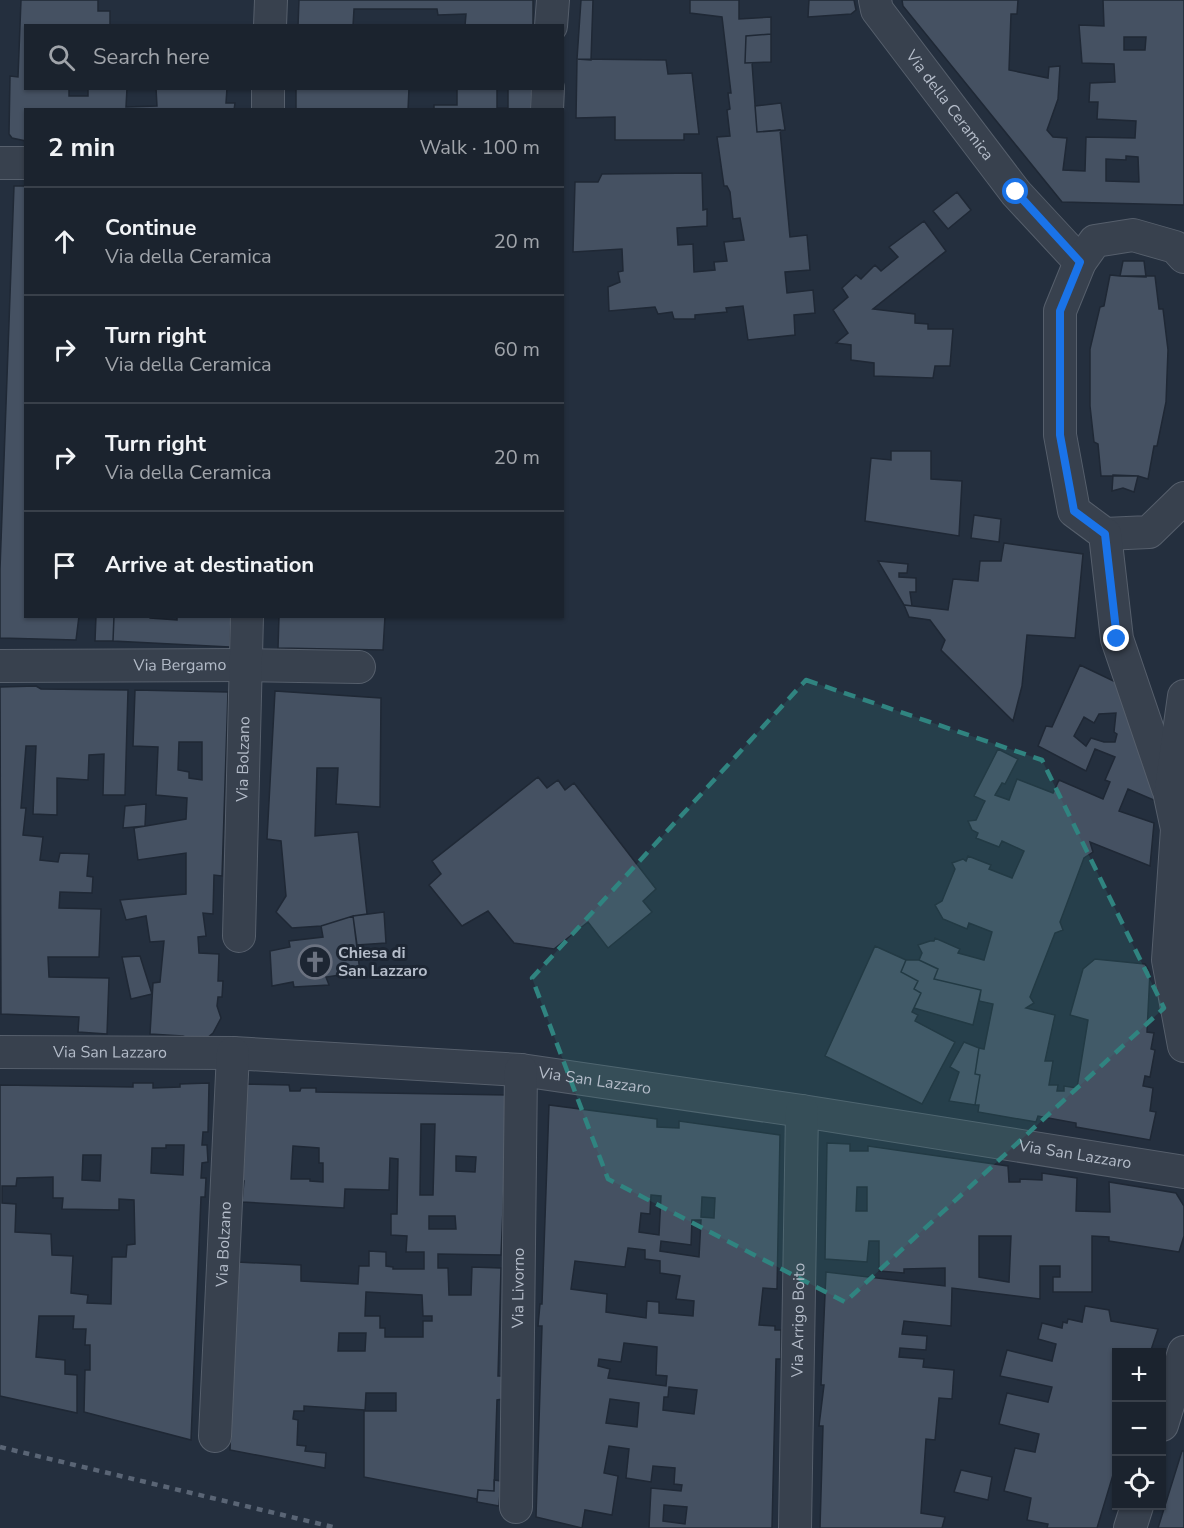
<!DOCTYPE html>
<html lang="en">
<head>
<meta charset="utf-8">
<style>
  body { margin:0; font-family:"Nunito Sans",sans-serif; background:#242b36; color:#f1f3f6 }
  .controls { position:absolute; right:18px; bottom:18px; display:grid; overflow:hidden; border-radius:0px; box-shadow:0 2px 4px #0004 }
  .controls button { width:54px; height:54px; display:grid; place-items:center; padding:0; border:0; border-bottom:2px solid #39404a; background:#1b232e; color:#f1f3f6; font:30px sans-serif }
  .stop { position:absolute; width:18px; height:18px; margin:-14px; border:4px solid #1a73e8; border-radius:50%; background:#fff }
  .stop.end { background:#1a73e8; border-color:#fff; box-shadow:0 2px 6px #0008 }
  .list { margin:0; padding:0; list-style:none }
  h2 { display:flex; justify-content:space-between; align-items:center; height:78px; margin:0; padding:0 24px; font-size:26px }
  h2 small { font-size:20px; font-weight:400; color:#a0a4aa }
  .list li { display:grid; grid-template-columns:39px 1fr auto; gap:18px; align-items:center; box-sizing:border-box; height:108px; padding:0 24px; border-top:2px solid #39404a }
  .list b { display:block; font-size:22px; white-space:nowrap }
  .list p { margin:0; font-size:20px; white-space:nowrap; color:#a0a4aa }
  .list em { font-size:20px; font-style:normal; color:#a0a4aa }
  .icon { flex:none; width:33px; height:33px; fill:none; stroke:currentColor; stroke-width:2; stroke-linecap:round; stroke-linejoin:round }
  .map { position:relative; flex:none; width:1184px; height:1528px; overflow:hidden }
  .search { position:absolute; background:#1b232e; box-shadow:0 2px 4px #0004; left:24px; top:24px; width:540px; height:66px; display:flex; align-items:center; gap:15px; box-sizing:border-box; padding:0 21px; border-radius:0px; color:#a0a4aa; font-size:22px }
  .panel { position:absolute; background:#1b232e; box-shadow:0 2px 4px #0004; left:24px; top:108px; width:540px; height:510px; border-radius:0px }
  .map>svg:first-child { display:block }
</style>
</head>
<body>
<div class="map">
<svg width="1184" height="1528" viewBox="0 0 1184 1528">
  <rect width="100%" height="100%" fill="#242f3e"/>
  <!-- building -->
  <path fill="#455162" stroke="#1f2835" stroke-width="1.5" fill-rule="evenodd" d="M21 0H98V11H110V26H26V88H69V96H88V88H127L126 107 157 106 156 88H227L226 103H235L234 110H26V141L12 138 9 134 10 76 18 77Z
    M299 0H533V26H465L466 14 438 15 437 9H354L353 26H298Z
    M581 0H593L591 60 577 59Z
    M690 0H739V19L771 17V34L746 36 745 63H752L757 132 780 130 790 237 807 235 810 270 785 272 787 293 813 290 815 313 794 315 795 335 748 340 743 306 726 308 727 312 695 315V319H674L672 312 658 314 655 307 609 311 608 287 620 282 618 272 623 271 622 249 573 252 575 182H598L602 174 702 173 703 210 707 209V226L677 228 678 245 693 244 694 272 715 270 714 262 727 261 724 242 744 240 740 218 733 219 730 192 727 186H724L717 137 730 136 727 110 730 109 728 93H731L722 17 690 13Z
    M809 0H854L856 10 851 14 808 17Z
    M902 0H1018L1017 14H1011L1009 70 1048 78 1049 67 1060 66 1058 99 1047 130 1053 137 1067 138 1063 170 1085 171 1086 137 1135 138 1136 121 1097 119 1098 102H1089L1090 83 1115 82 1114 64 1082 63 1079 25 1104 26 1103 0H1184V205L1062 202 903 6ZM1124 37H1146L1145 50H1124ZM1126 156 1138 157 1139 182 1106 181V159L1126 160Z
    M771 34V62L745 63 746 36Z
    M577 59 666 60 668 74 692 73 699 134H684V140H615V117L576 118Z
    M296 88H409L408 110H296Z
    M457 88H532L531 110H434V105H457ZM497 89H508V108H497Z
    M781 103 785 130 757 132 755 106Z
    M14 186H26V616H79L76 640 0 638V569Z
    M957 192 971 210 948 229 933 211Z
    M924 221 946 251 873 309 915 314V323L928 324V329H953L950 366H935L933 378 874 376V363L851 360V345L836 343 848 333 833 310 848 297 842 288 856 275 861 279 875 265 881 271 898 257 889 247Z
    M1123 261H1144L1146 277 1120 276Z
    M1110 275 1120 276H1155L1159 309H1163L1168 350 1166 402 1157 446H1154L1148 479 1138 476H1101L1098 444 1094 442 1090 406V349L1100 307 1104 306Z
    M891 451H931V479L962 481 959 536 865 521 871 458 891 460Z
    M1113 475 1138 476 1134 492 1123 488 1112 491Z
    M974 515 1001 519 999 542 971 538Z
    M1004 543 1083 554 1075 638 1027 635 1022 686 1013 721 941 650 945 640 930 620 909 617 904 605 948 610 953 579 978 581 980 561H1001Z
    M878 561 908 564 907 573H899V577L916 578V592H910L912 606 904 605Z
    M96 616H114L113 641H95Z
    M114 616H149L150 618 177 620V616H231L230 647 113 641Z
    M279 616H385L383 650 278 648Z
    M1080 665 1124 686 1156 801 1128 789 1119 811 1154 823 1150 866 1090 842 1093 852 1084 858 1060 922 1063 930 1055 933 1030 997 1034 1003 1026 1008 1055 1015 1045 1061H1053L1049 1085H1058L1057 1091H1064V1086L1077 1088 1088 1020 1070 1015 1083 969 1095 959 1145 964 1150 972 1147 1032 1154 1033 1151 1049 1155 1050 1150 1077 1145 1076 1143 1086 1153 1088 1150 1111 1156 1112 1150 1140 1076 1127V1123L1038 1116 1036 1122 978 1112 979 1105H975L980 1075 975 1074 979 1048 984 1049 993 1004 979 1001 981 990 934 979 938 969 919 960 922 953 918 945 930 941H934L935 938 960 949 958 953 984 960 992 932 969 923 967 929 943 919 935 905 942 901 955 869 952 863 963 859 966 861 968 856 991 865 989 869 1012 878 1024 851 1002 841 999 847 976 838 978 833 972 830 968 821 976 820 983 805 985 801 974 796 998 749 1018 759 1005 784 1002 783 995 795 1009 800 1017 779 1053 793 1059 780 1103 799 1110 782 1105 780 1115 757 1095 749 1086 771 1038 746 1046 726 1052 727ZM1116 713 1114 732 1117 734 1115 742H1104L1091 738 1086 746 1074 736 1084 717 1094 723 1099 714Z
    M36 686 41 689 128 690 125 795H103L104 754 89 755 88 780 57 778V815L33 814 36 746H26L21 808H26L23 835 43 837 40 860 58 862 60 853 89 854 87 876 93 877 92 893 60 892 59 908 101 909 99 957H48L49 977 109 978 107 1034 78 1032 79 1017 1 1014 0 687Z
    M135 690 228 692 222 876 214 875 213 914 203 913 206 936 198 937 199 953 219 954 218 981H223L222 997H218L217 1006 221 1018 213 1033 206 1039H190L183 1036 150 1034 153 983 160 982 164 941 150 942 146 916 126 920 120 900 186 894V853L138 860 134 828 186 819 187 798 156 795 158 747 133 746ZM179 742H202V780L189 778V772L178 770Z
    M275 691 381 698 380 807 336 804 338 768H317L315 836 358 832 367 914 353 916 321 926 292 928 276 912 286 896 281 841 267 839Z
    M538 777 547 788 558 780 565 790 574 783 656 889 643 901 652 912 608 948 588 922 554 949 514 943 488 911 462 926 429 885 441 874 432 861Z
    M146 804 145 826 123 828 125 806Z
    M384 912 386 943 357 945 353 916Z
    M353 916 360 972 326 977 329 985 294 987 293 982 272 986 270 951 290 947 289 941 323 937 321 926Z
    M875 946 906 960 901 972 918 981 914 989 921 993 912 1012 918 1015 915 1021 955 1042 922 1104 825 1056Z
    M140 956 152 994 131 999 122 957Z
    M906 960H919L938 969 934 979 981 990 973 1025 914 1008 921 993 914 989 918 981 901 972Z
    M964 1042 979 1048 975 1074 980 1075 975 1105 949 1101 959 1072 950 1067Z
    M133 1083H153V1088L180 1087V1084L209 1083 208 1132H203L202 1145H207L208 1162 202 1163 201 1178H206L205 1197H201L191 1440 84 1412 85 1370H90V1345H85L86 1329H73L74 1316H39L36 1357 65 1360V1374L77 1375V1413L0 1396V1085L133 1087ZM166 1145H184L183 1175 151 1173 152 1148H166ZM83 1155H101L100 1181 82 1180ZM53 1177V1198H63L62 1209 119 1210V1199L134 1200 135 1244 127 1245 126 1257H112L111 1304 87 1303 88 1295 71 1293 73 1256 52 1255 51 1234 15 1232 16 1204 2 1203V1186H16L17 1178Z
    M242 1084 289 1085 290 1091H300L301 1088H316V1092L508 1095 501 1255 438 1254V1268H448L449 1295H471L472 1267 501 1268 498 1376H502L503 1399 497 1400 494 1491 478 1490 477 1499 364 1477V1410L304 1406V1411H294L293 1419 298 1420 297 1445 306 1446 305 1451 326 1453 325 1468 230 1450 237 1262 301 1265V1281L358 1284 359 1266H369V1251L386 1252V1266L393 1267V1269H424V1252H406L407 1236 391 1235V1214H397L398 1159 390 1158 389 1190 345 1189 344 1208 242 1202 244 1181H238ZM421 1124H435L433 1195H420ZM293 1146 319 1148V1163H323V1182L310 1181V1179H291ZM456 1156 476 1157 475 1172 456 1171ZM429 1216H455L456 1229H429ZM366 1292 422 1295 423 1316H432V1321H423V1337H385V1328H380V1316H365ZM339 1333H366L365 1351H338ZM366 1393H396V1411H365Z
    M549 1105 657 1119V1127L679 1128V1121L780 1135 777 1289 763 1288 759 1325 775 1326V1330H781V1359H776L772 1528H649L651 1488 681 1491 682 1485 674 1484 675 1468 653 1466 651 1482 626 1478 629 1449 609 1446 604 1473 618 1476 612 1515 585 1510 582 1528 536 1517 542 1326H538L540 1304H542ZM651 1195 661 1196 659 1235 639 1232 641 1213 650 1214ZM702 1197 715 1198 714 1218 701 1217ZM692 1220H701L699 1257 660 1251 661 1241 691 1245ZM628 1248 645 1250V1259L660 1261V1273L680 1276 676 1299 694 1301 693 1316 659 1313V1302L647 1301 646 1318 606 1312 607 1294 571 1289 575 1261 625 1267ZM624 1343 657 1347 656 1375 667 1376 666 1386 608 1378 610 1369 598 1366 599 1359 621 1362ZM669 1387 697 1390 694 1414 663 1410 664 1397H668ZM610 1399 639 1403 637 1427 606 1423ZM664 1505 687 1507 685 1524 663 1521Z
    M827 1143 850 1144V1151H868V1146L1008 1166 1009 1182H1020V1179L1042 1180V1173L1077 1178 1076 1211 1110 1212 1109 1182 1176 1193 1184 1206V1236L1179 1252 1109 1241V1237L1092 1236V1292H1053V1277H1060V1266H1040V1299L952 1288 951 1326 904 1321 902 1334 927 1336 926 1350 900 1348 899 1357 924 1359 923 1367 954 1370 952 1399 939 1398 935 1440 926 1439 921 1513 945 1517 942 1528H820L823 1426H819L824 1385H821L826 1272 945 1286V1268L904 1269V1273L879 1271V1241H869L867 1262 825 1259ZM857 1187H867V1211H856ZM979 1236H1011L1009 1282 979 1277Z
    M1085 1306 1109 1310 1111 1321 1158 1329 1151 1350 1146 1349 1145 1352H1116V1465L1097 1528H1047L1048 1524 1027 1520 1031 1498 1004 1491 1015 1448 1035 1452 1039 1434 999 1424 1007 1393 1048 1402 1052 1387 1000 1376 1007 1350 1052 1361 1056 1344 1038 1339 1042 1323 1062 1328 1063 1322 1067 1323 1068 1319 1082 1322Z
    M1182 1451H1184V1528H1158Z
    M961 1470 992 1477 988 1500 954 1492Z
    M494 1480 501 1481 499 1506 477 1502 478 1490 494 1491Z"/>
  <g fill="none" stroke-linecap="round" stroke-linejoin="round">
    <!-- street casing -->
    <g stroke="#565f6c" stroke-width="34">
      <g id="street">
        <path id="s1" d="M875 0 877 10 1016 193 1080 262"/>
        <path d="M270 26 271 0"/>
        <path d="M551 26 553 0"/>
        <path d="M268 110V88"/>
        <path d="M547 110 548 88"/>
        <path d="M0 163H26"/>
        <path d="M1184 257 1175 247 1133 235 1095 241 1080 262 1060 311V435L1074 511 1105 534 1149 532 1184 498"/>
        <path d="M1105 534 1117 639 1168 789"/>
        <path id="s2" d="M0 666 245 665 359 667"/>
        <path d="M1184 696 1170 796 1177 829 1168 960 1184 1046"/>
        <path id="s3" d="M239 936 247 616"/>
        <path id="s4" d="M0 1052 233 1053 521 1070 802 1111 1184 1172"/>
        <path d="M1162 1425 1184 1352"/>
        <path id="s5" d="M215 1436 233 1053"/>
        <path id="s6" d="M516 1507 521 1070"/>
        <path id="s7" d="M795 1528 802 1111"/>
        <path d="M1130 1528 1137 1506"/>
      </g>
    </g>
    <!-- street -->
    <use href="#street" stroke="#38414e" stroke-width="32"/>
    <!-- rail -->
    <path stroke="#5a6575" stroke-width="4.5" stroke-dasharray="6 6" stroke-linecap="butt" d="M0 1447 337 1528"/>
  </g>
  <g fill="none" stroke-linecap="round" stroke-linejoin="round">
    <!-- route -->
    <path stroke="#1a73e8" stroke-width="8" d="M1016 192 1080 262 1060 311V435L1074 511 1105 534 1117 639"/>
  </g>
  <!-- marked area -->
  <path fill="#308480" fill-opacity="0.2" stroke="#308480" stroke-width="4.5" stroke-dasharray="12 8" stroke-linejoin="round" d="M806 680 1042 760 1164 1008 845 1302 608 1179 532 978Z"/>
  <!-- icons -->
  <defs>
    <g id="church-ring" transform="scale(1.725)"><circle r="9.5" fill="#1d2633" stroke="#6b7280" stroke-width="1.5"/><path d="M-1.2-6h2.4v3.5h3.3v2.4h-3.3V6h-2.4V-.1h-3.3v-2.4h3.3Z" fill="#6b7280"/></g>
  </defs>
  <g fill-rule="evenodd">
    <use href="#church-ring" x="315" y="962"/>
  </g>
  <g text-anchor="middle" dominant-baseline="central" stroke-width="6" stroke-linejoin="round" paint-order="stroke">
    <!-- street labels -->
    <g font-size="16" fill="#b4bcc9" stroke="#1d2633">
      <text stroke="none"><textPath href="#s1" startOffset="130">Via della Ceramica</textPath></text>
      <text stroke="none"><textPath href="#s2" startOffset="180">Via Bergamo</textPath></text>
      <text stroke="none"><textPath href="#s3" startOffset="177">Via Bolzano</textPath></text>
      <text stroke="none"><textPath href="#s4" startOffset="110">Via San Lazzaro</textPath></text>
      <text stroke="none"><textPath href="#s4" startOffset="596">Via San Lazzaro</textPath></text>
      <text stroke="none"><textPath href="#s4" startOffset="1082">Via San Lazzaro</textPath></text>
      <text stroke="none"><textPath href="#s5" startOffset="192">Via Bolzano</textPath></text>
      <text stroke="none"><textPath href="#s6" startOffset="219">Via Livorno</textPath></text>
      <text stroke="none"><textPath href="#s7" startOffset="208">Via Arrigo Boito</textPath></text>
    </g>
    <!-- poi labels -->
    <g font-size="16" font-weight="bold" fill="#b4bcc9" stroke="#1d2633" text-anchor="start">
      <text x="338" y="953">Chiesa di<tspan x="338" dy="18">San Lazzaro</tspan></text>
    </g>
  </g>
</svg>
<div class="controls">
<button>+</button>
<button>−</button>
<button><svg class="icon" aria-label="locate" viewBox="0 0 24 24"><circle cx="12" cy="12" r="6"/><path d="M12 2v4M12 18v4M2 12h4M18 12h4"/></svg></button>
</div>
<div class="stop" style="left:1016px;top:192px"></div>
<div class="stop end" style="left:1117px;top:639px"></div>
<div class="search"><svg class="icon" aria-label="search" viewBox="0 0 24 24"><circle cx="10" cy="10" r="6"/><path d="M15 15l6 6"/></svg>Search here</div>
<section class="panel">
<h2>2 min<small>Walk · 100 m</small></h2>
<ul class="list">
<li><svg class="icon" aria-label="ahead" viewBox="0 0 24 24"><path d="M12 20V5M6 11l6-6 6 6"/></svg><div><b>Continue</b><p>Via della Ceramica</p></div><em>20 m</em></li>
<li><svg class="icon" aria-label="right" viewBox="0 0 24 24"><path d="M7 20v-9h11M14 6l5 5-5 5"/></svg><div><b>Turn right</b><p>Via della Ceramica</p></div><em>60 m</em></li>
<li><svg class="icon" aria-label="right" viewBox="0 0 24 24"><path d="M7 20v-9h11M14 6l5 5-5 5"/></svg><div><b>Turn right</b><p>Via della Ceramica</p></div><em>20 m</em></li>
<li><svg class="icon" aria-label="arrive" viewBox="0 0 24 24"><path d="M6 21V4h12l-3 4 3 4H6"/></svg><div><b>Arrive at destination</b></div></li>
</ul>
</section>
</div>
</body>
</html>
